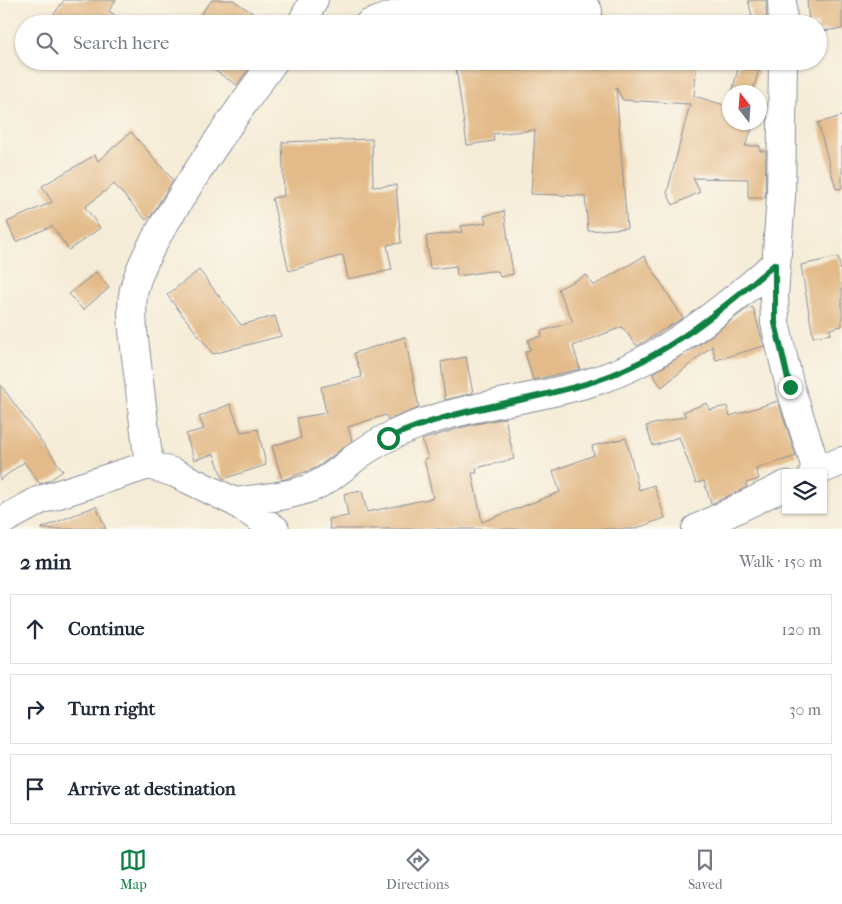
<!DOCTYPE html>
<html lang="en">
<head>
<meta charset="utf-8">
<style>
  body { margin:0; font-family:"IM FELL French Canon",serif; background:#f6f6f7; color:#1f2937 }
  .controls { position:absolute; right:15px; bottom:15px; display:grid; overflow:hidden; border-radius:0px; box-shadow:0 1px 4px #0004 }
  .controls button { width:45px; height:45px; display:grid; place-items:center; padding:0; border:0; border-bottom:1px solid #e0e1e3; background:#fff; color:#1f2937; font:25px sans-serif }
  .compass { position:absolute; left:722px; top:85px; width:45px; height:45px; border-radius:50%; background:#fff; box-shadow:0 1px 4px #0004; rotate:343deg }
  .stop { position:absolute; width:15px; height:15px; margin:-11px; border:4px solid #0b8043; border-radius:50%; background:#fff }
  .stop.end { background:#0b8043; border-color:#fff; box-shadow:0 1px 5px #0008 }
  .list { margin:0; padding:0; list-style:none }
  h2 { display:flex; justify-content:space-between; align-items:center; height:65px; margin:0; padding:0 20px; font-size:21px }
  h2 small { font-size:16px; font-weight:400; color:#747a83 }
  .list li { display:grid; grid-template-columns:32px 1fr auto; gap:15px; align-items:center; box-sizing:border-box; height:70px; margin:0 10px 10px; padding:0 10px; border:1px solid #e0e1e3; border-radius:0px }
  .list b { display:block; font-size:19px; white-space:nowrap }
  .list em { font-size:16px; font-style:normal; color:#747a83 }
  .icon { flex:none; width:28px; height:28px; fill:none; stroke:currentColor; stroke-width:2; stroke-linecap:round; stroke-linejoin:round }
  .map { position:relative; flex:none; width:842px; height:529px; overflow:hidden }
  .search { position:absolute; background:#fff; box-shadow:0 1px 4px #0004; left:15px; right:15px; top:15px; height:55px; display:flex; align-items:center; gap:12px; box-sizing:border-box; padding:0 18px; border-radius:28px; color:#747a83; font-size:19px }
  .sheet { height:305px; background:#fff }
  nav { display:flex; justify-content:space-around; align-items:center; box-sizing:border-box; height:70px; border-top:1px solid #e0e1e3; background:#fff; font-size:14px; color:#747a83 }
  nav a { display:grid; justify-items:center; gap:2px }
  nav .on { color:#0b8043 }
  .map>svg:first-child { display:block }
</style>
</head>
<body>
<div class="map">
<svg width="842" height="529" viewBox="0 0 842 529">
  <rect width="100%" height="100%" fill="#fbf7ec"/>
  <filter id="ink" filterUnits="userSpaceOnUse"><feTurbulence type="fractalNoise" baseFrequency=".02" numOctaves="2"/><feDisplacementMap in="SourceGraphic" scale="10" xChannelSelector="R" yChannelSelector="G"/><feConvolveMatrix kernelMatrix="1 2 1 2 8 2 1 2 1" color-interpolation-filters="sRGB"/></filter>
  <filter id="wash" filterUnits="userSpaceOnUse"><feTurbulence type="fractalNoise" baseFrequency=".0096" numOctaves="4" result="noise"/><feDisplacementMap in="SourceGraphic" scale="20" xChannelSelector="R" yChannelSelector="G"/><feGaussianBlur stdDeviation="1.12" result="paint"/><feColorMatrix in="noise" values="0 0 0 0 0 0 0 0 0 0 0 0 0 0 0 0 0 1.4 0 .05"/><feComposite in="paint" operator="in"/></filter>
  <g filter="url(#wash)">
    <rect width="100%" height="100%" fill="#f5ecd7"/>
    <g id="blocks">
      <!-- building -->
      <path fill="#e3bb8a" d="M64 0H116L109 11 127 24H47Z
        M212 0H233L269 24H193Z
        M748 0H766L767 24H754Z
        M807 0H842V29L818 31V24H809Z
        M200 61H254L237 85Z
        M455 61H697L694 96 728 106 730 102V122H755L745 146H760V151H766L765 198H748V179L693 178 700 192 673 205 667 193 690 104 623 100 616 87 627 228 588 231 585 196 531 194 535 130 493 134 494 141 467 145Z
        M740 61H761L753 92H732Z
        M842 116V188L836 189 818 123Z
        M131 132 173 180 151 216 146 220 114 184 85 207 100 228 69 250 52 226 16 242 7 222 52 202 42 186 95 155 98 161Z
        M372 139 373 187 396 185 401 243 387 245 392 270 348 279 343 255 289 271 272 198 284 196 282 142Z
        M504 211 513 274 500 277 498 271H491L457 276 456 266 430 269 426 236 462 232 461 226 486 223 484 216Z
        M644 256 683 318 637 346 622 327 573 346 580 369 533 380 525 352 530 350 528 340 542 336 541 331 573 322 558 289 587 275 593 286Z
        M838 257 842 276V326L830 329 831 334 813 337 801 265Z
        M199 270 241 325 275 316 281 336 213 354 167 295Z
        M96 272 109 288 83 310 69 294Z
        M753 307 764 346 716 360 712 346 662 387 652 374 700 344 745 310Z
        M405 337 419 408 388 420 386 415 348 427 352 441 316 468 282 480 272 446 301 438 297 418 326 413 321 387 362 377 354 353Z
        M466 357 473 393 445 400 441 362Z
        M0 384 63 471 50 480 40 484 24 462 0 480Z
        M778 401 796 456 756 469 759 479 746 483 747 487 711 504 704 481 696 483 679 437 653 446 646 426 686 416 683 412 707 403 709 410 727 406 730 416Z
        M230 404 241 432 258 429 266 465 223 479 214 454 194 460 186 434 204 429 199 417Z
        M505 418 514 459 476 468 477 473H472L482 522 560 492 553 471 594 455 592 446 626 438 639 490 654 485 665 518 634 529H330L329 519 348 516 344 494 362 491 367 512 433 498 424 459 428 458 422 440 463 427Z
        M96 506 106 529H42V528Z"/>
    </g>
  </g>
  <g filter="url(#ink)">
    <use href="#blocks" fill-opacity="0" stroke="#888e9a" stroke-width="1"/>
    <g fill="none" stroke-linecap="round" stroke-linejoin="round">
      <!-- minor casing -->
      <g stroke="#888e9a" stroke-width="30">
        <path id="minor" d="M782 0 783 24
          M301 24 314 0
          M369 24C383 19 398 13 413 11 470 0 531 6 588 11
          M783 61 781 196 774 296 775 323 790 387 817 471
          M149 465 133 331C132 316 131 303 134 289 142 259 159 232 175 207 206 156 239 109 274 61
          M813 473 842 461
          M235 502C260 498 287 497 310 488 329 481 344 466 360 454 376 443 395 433 414 426 473 403 538 400 598 380 661 360 725 308 775 264
          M0 522 40 500 149 465 175 473 235 502 275 529
          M696 529 786 485"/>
      </g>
      <!-- minor -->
      <use href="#minor" stroke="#fff" stroke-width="28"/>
    </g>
  </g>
  <g fill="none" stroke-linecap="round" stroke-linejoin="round" filter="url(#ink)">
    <!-- route -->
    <path stroke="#0b8043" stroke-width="6" d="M388 438C455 407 529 403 598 380 664 358 723 309 775 264V323L790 387"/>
  </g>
</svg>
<div class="controls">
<button><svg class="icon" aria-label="layers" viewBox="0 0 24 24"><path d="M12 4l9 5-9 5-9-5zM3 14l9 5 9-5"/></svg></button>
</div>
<svg class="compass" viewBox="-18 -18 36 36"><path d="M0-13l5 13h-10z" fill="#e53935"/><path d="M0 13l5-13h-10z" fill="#747a83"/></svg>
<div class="stop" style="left:388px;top:438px"></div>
<div class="stop end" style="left:790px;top:387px"></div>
<div class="search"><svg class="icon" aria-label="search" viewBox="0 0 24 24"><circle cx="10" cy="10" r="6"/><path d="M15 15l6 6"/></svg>Search here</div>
</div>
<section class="sheet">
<h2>2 min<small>Walk · 150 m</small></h2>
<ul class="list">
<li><svg class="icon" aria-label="ahead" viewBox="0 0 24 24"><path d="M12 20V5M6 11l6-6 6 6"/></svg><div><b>Continue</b></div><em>120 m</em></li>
<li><svg class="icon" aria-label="right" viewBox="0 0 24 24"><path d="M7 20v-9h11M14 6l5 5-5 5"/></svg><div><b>Turn right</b></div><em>30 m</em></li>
<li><svg class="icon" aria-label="arrive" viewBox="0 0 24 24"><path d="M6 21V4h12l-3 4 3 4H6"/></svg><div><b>Arrive at destination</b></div></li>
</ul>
</section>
<nav>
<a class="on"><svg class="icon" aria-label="map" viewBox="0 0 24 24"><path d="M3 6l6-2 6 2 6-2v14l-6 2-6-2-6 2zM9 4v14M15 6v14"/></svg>Map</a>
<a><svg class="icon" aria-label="directions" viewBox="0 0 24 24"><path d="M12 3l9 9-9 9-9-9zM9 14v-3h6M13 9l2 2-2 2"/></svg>Directions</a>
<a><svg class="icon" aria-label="saved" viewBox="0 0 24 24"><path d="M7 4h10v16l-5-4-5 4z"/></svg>Saved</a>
</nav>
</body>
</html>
